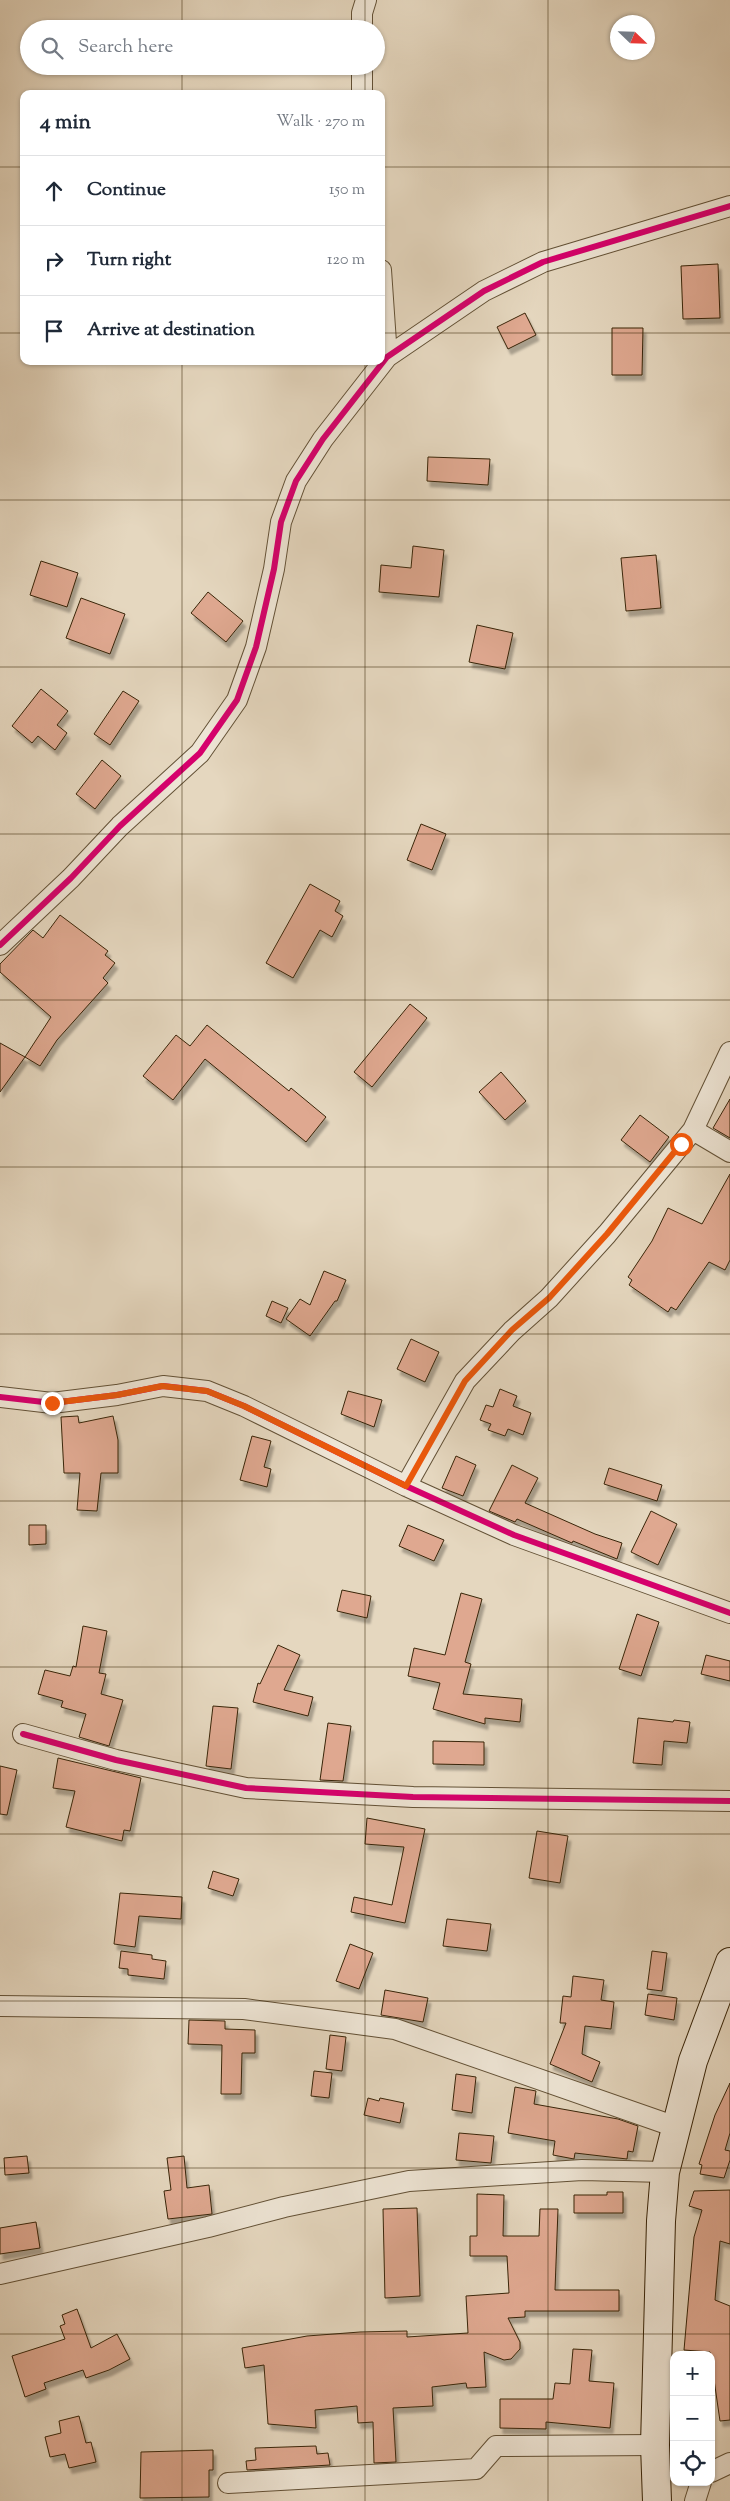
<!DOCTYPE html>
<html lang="en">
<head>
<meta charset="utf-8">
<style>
  body { margin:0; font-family:"Sorts Mill Goudy",serif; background:#f6f6f7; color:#1f2937 }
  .controls { position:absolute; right:15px; bottom:15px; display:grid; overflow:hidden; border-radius:10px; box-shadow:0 1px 4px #0004 }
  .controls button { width:45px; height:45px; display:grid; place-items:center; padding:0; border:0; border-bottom:1px solid #e0e1e3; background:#fff; color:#1f2937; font:25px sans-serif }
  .compass { position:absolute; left:610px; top:15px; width:45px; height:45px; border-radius:50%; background:#fff; box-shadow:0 1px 4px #0004; rotate:113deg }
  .stop { position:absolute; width:15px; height:15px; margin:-11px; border:4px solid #ea580c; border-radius:50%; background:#fff }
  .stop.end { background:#ea580c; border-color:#fff; box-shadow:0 1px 5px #0008 }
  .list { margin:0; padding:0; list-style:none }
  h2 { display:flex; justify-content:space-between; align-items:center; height:65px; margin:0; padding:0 20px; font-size:21px }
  h2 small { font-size:16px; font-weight:400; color:#747a83 }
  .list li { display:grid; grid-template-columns:32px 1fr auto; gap:15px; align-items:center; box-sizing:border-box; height:70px; padding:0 20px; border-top:1px solid #e0e1e3 }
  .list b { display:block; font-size:19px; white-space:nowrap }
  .list em { font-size:16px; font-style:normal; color:#747a83 }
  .icon { flex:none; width:28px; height:28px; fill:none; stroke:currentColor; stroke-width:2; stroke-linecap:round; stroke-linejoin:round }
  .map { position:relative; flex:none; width:730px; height:2501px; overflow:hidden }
  .search { position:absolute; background:#fff; box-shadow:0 1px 4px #0004; left:20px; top:20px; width:365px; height:55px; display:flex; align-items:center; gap:12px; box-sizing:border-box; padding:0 18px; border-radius:28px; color:#747a83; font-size:19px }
  .panel { position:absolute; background:#fff; box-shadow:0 1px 4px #0004; left:20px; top:90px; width:365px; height:275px; border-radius:10px }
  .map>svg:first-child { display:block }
</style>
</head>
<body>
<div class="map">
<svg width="730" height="2501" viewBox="0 0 730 2501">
  <defs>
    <filter id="shadow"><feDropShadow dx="3" dy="5.5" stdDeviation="1" flood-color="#0004"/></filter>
  </defs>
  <rect width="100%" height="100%" fill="#e5d7bf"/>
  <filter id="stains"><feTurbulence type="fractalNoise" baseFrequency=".004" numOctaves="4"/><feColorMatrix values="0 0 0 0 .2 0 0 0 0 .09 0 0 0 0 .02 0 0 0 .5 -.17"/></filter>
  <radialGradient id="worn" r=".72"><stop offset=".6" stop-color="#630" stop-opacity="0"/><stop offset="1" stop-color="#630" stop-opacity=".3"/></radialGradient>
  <!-- building -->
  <path fill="#dfa890" stroke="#382408" filter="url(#shadow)" d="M718 264 720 318 683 319 681 266Z
    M525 313 536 335 508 349 497 327Z
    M612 328H643L642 375H612Z
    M428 457 490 459 488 485 427 481Z
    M413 546 444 550 439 597 379 592 381 565 411 568Z
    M656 555 661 608 626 611 621 558Z
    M41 561 78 573 67 607 30 595Z
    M208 592 243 621 226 642 191 613Z
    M81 598 125 614 110 654 66 638Z
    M477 625 513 633 505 669 469 662Z
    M41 689 68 711 57 725 67 733 55 750 38 736 32 743 12 726Z
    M123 691 139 701 110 745 94 734Z
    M102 760 121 776 95 809 76 794Z
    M421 824 446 834 432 870 407 860Z
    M310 884 340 901 335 911 343 916 332 937 320 930 293 978 266 963Z
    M60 915 108 951 105 955 115 963 103 978 108 983 57 1040 40 1066 25 1057 51 1017 0 972V964L33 930 43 938Z
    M410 1004 427 1018 372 1087 354 1072Z
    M207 1025 289 1091 291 1088 326 1117 306 1142 205 1059 173 1100 143 1076 176 1035 190 1046Z
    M0 1043 25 1057 0 1092Z
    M501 1072 526 1101 505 1120 479 1092Z
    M730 1099V1138L713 1128Z
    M640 1115 669 1137 650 1162 621 1140Z
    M730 1174V1260L725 1270 709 1262 676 1310 671 1307 668 1312 629 1285 632 1280 628 1277 652 1241 668 1208 702 1224Z
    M324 1271 346 1280 337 1301H335L310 1336 286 1319 300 1299 310 1305Z
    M272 1301 288 1308 281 1323 266 1316Z
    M411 1339 439 1352 425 1382 397 1369Z
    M500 1389 517 1396 513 1406 531 1413 523 1435 508 1429 505 1436 488 1430 491 1424 480 1420 486 1405 493 1407Z
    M348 1391 382 1400 374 1427 341 1414Z
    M78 1416 79 1423 113 1416 118 1440V1473H101L97 1511 77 1510 80 1473H64L61 1417Z
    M252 1436 271 1441 264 1467 271 1469 267 1487 240 1480Z
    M456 1456 476 1465 463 1496 442 1488Z
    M512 1465 538 1478 525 1503 595 1534 622 1543 617 1559 573 1541 572 1543 517 1519 515 1522 489 1511Z
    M609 1468 662 1485 657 1501 604 1484Z
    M651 1511 677 1524 658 1565 631 1552Z
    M29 1525H46V1544L29 1545Z
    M408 1525 444 1540 434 1561 399 1546Z
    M342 1590 371 1596 367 1618 337 1611Z
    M461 1593 482 1599 465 1662 471 1664 463 1694 522 1699 520 1722 485 1718V1724L433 1709 440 1683 408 1676 414 1648 445 1655Z
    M637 1614 659 1622 641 1676 619 1669Z
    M83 1626 107 1631 99 1673 106 1674 101 1694 123 1700 109 1746 79 1737 86 1714 61 1707 63 1701 38 1694 45 1670 70 1676 73 1666 76 1667Z
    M278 1645 300 1655 284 1690 313 1697 308 1716 253 1702 258 1683 260 1684Z
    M706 1655 730 1661V1681L701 1674Z
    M213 1706 238 1708 231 1769 206 1766Z
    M638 1718 673 1722 674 1720 690 1722 687 1743 664 1741 662 1765 633 1763Z
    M328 1723 351 1726 343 1781 320 1780Z
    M433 1741 484 1742V1765L433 1764Z
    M58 1758 141 1778 130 1831 124 1830 122 1841 66 1827 75 1791 53 1788Z
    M0 1766 17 1770 7 1815 0 1814Z
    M367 1818 425 1829 405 1923 351 1912 354 1897 392 1905 404 1847 365 1844Z
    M537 1831 568 1836 560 1883 529 1878Z
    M213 1871 239 1879 233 1896 208 1888Z
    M120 1893 182 1897 181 1919 139 1916 135 1947 114 1944Z
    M447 1919 491 1924 487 1951 443 1946Z
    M350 1944 373 1953 359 1989 336 1981Z
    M121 1951 152 1955V1959L166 1961 164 1979 128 1975V1969L119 1968Z
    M652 1951 667 1953 662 1991 647 1989Z
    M573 1976 604 1980 601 2000 614 2002 611 2029 585 2026 582 2054 600 2062 592 2082 550 2064 566 2023H560L563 1996 571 1997Z
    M385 1990 428 1998 423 2022 381 2015Z
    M648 1994 677 1998 674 2020 645 2015Z
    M189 2020 225 2021V2029L255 2030V2053H242L241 2094H221L222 2045 188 2044Z
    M330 2035 346 2037 342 2071 326 2069Z
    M314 2071 332 2073 329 2098 311 2096Z
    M456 2074 476 2077 472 2113 452 2110Z
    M730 2083V2133L725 2150 730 2151V2160L724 2178 700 2174 702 2165 699 2164 715 2115Z
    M515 2087 536 2091 534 2104 618 2119 638 2126 633 2152 628 2151 627 2159 575 2153 574 2159 553 2155 555 2141 508 2133Z
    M368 2098 379 2101 380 2098 404 2103 400 2123 364 2115Z
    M459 2133 494 2136 491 2163 456 2160Z
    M27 2156 29 2173 5 2175 4 2158Z
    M184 2156 187 2188 209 2185 212 2214 168 2219 164 2191 171 2190 167 2158Z
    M730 2190V2244L720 2241 715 2300 730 2306V2420L720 2421 710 2352 684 2350 694 2237 702 2210 689 2206 694 2191Z
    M607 2192H623V2213H574V2195H607Z
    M477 2194 504 2195 503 2236H539L540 2209H558L555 2290H619V2311H525V2317L508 2318 520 2342V2349L511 2359 504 2360 484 2352 486 2387 467 2388 466 2383 432 2387 433 2406 393 2408 396 2462 374 2463 373 2422 358 2423 357 2406 315 2410 316 2428 268 2424 264 2365 245 2368 242 2348 307 2336 360 2332 407 2331V2337L468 2333 466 2296 509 2293 507 2256H470V2236H477Z
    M417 2208 420 2296 385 2298 383 2209Z
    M36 2222 40 2248 0 2254V2228Z
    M77 2309 91 2348 117 2334 130 2359 109 2370 86 2378 83 2370 44 2383 46 2389 25 2397 12 2356 65 2339 60 2326 65 2324 62 2315Z
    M573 2349 592 2350 589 2381 614 2383 610 2428 546 2422V2429L500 2428V2399H553L555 2383 570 2384Z
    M79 2416 86 2443 91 2442 96 2462 69 2468 65 2454 50 2457 45 2437 61 2433 59 2421Z
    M316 2446 317 2454 328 2453 330 2465 247 2470 246 2461 256 2460 255 2448Z
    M213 2450V2470H209V2497L140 2498 141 2452Z"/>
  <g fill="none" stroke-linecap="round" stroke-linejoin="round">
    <!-- minor casing -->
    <g stroke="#635136" stroke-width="22">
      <path id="minor" d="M362 29V13L366 0
        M362 94V66
        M381 270 387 357
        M0 945 71 878 120 826 200 753 237 700 256 647 274 569 281 522 296 481 323 439 387 357 484 291 543 262 730 206
        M693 1130 730 1052
        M0 1397 52 1403 117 1395 163 1386 207 1391 244 1406 406 1486 514 1535 730 1613
        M406 1486 465 1381 512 1331 549 1298 607 1234 693 1130 730 1152
        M23 1734 116 1760 246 1788 413 1797 730 1801
        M0 2006 244 2009 395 2029 676 2127
        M0 2274 208 2227 284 2207 409 2181 582 2170 665 2172
        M711 2472 730 2463
        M228 2483 476 2469 496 2446 655 2445
        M695 2501 701 2482"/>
    </g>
    <!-- secondary casing -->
    <g stroke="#382408" stroke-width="30">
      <path id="secondary" d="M657 2501 655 2445 661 2221 665 2172 693 2061 730 1962"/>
    </g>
    <!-- minor -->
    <use href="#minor" stroke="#eee5d5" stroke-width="20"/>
    <!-- secondary -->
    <use href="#secondary" stroke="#eee5d5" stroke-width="28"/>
    <!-- cycleway casing -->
    <g stroke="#eee5d5" stroke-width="9">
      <path id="cycleway" d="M0 945 71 878 120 826 200 753 237 700 256 647 274 569 281 522 296 481 323 439 387 357 484 291 543 262 730 206
        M0 1397 52 1403 117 1395 163 1386 207 1391 244 1406 406 1486 514 1535 730 1613
        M23 1734 116 1760 246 1788 413 1797 730 1801"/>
    </g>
    <!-- cycleway -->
    <use href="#cycleway" stroke="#d6006c" stroke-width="6"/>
  </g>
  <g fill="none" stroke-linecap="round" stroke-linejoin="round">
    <!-- route -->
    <path stroke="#ea580c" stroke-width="6" d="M52 1403 117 1395 162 1386 207 1391 244 1406 406 1486 465 1381 512 1330 549 1298 607 1234 681 1144"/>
  </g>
  <!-- grid -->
  <path fill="none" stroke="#382408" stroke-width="1" stroke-opacity="0.55" d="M182 0V29M365 0V29M548 0V2501M182 66V94M365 66V94M0 167H24M381 167H730M0 333H24M381 333H730M182 361V2501M365 361V2501M0 500H730M0 667H730M0 834H730M0 1000H730M0 1167H730M0 1334H730M0 1501H730M0 1667H730M0 1834H730M0 2001H730M0 2168H730M0 2334H730"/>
  <rect width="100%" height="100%" filter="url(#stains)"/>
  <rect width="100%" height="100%" fill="url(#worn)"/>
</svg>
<div class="controls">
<button>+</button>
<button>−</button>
<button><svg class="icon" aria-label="locate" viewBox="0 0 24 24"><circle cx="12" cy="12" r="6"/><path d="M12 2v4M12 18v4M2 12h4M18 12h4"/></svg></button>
</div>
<svg class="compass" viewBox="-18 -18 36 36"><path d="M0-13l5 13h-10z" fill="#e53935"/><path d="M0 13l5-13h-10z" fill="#747a83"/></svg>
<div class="stop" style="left:681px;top:1144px"></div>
<div class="stop end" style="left:52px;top:1403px"></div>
<div class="search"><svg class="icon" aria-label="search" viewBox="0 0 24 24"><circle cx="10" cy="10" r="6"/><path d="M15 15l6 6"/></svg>Search here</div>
<section class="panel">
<h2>4 min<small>Walk · 270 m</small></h2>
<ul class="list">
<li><svg class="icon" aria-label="ahead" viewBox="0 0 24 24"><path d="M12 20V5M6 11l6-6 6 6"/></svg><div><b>Continue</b></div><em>150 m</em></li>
<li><svg class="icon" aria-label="right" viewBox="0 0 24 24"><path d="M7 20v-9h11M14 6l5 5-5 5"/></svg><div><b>Turn right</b></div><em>120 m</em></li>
<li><svg class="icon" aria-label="arrive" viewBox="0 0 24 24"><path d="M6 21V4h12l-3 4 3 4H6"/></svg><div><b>Arrive at destination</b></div></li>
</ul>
</section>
</div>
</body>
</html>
